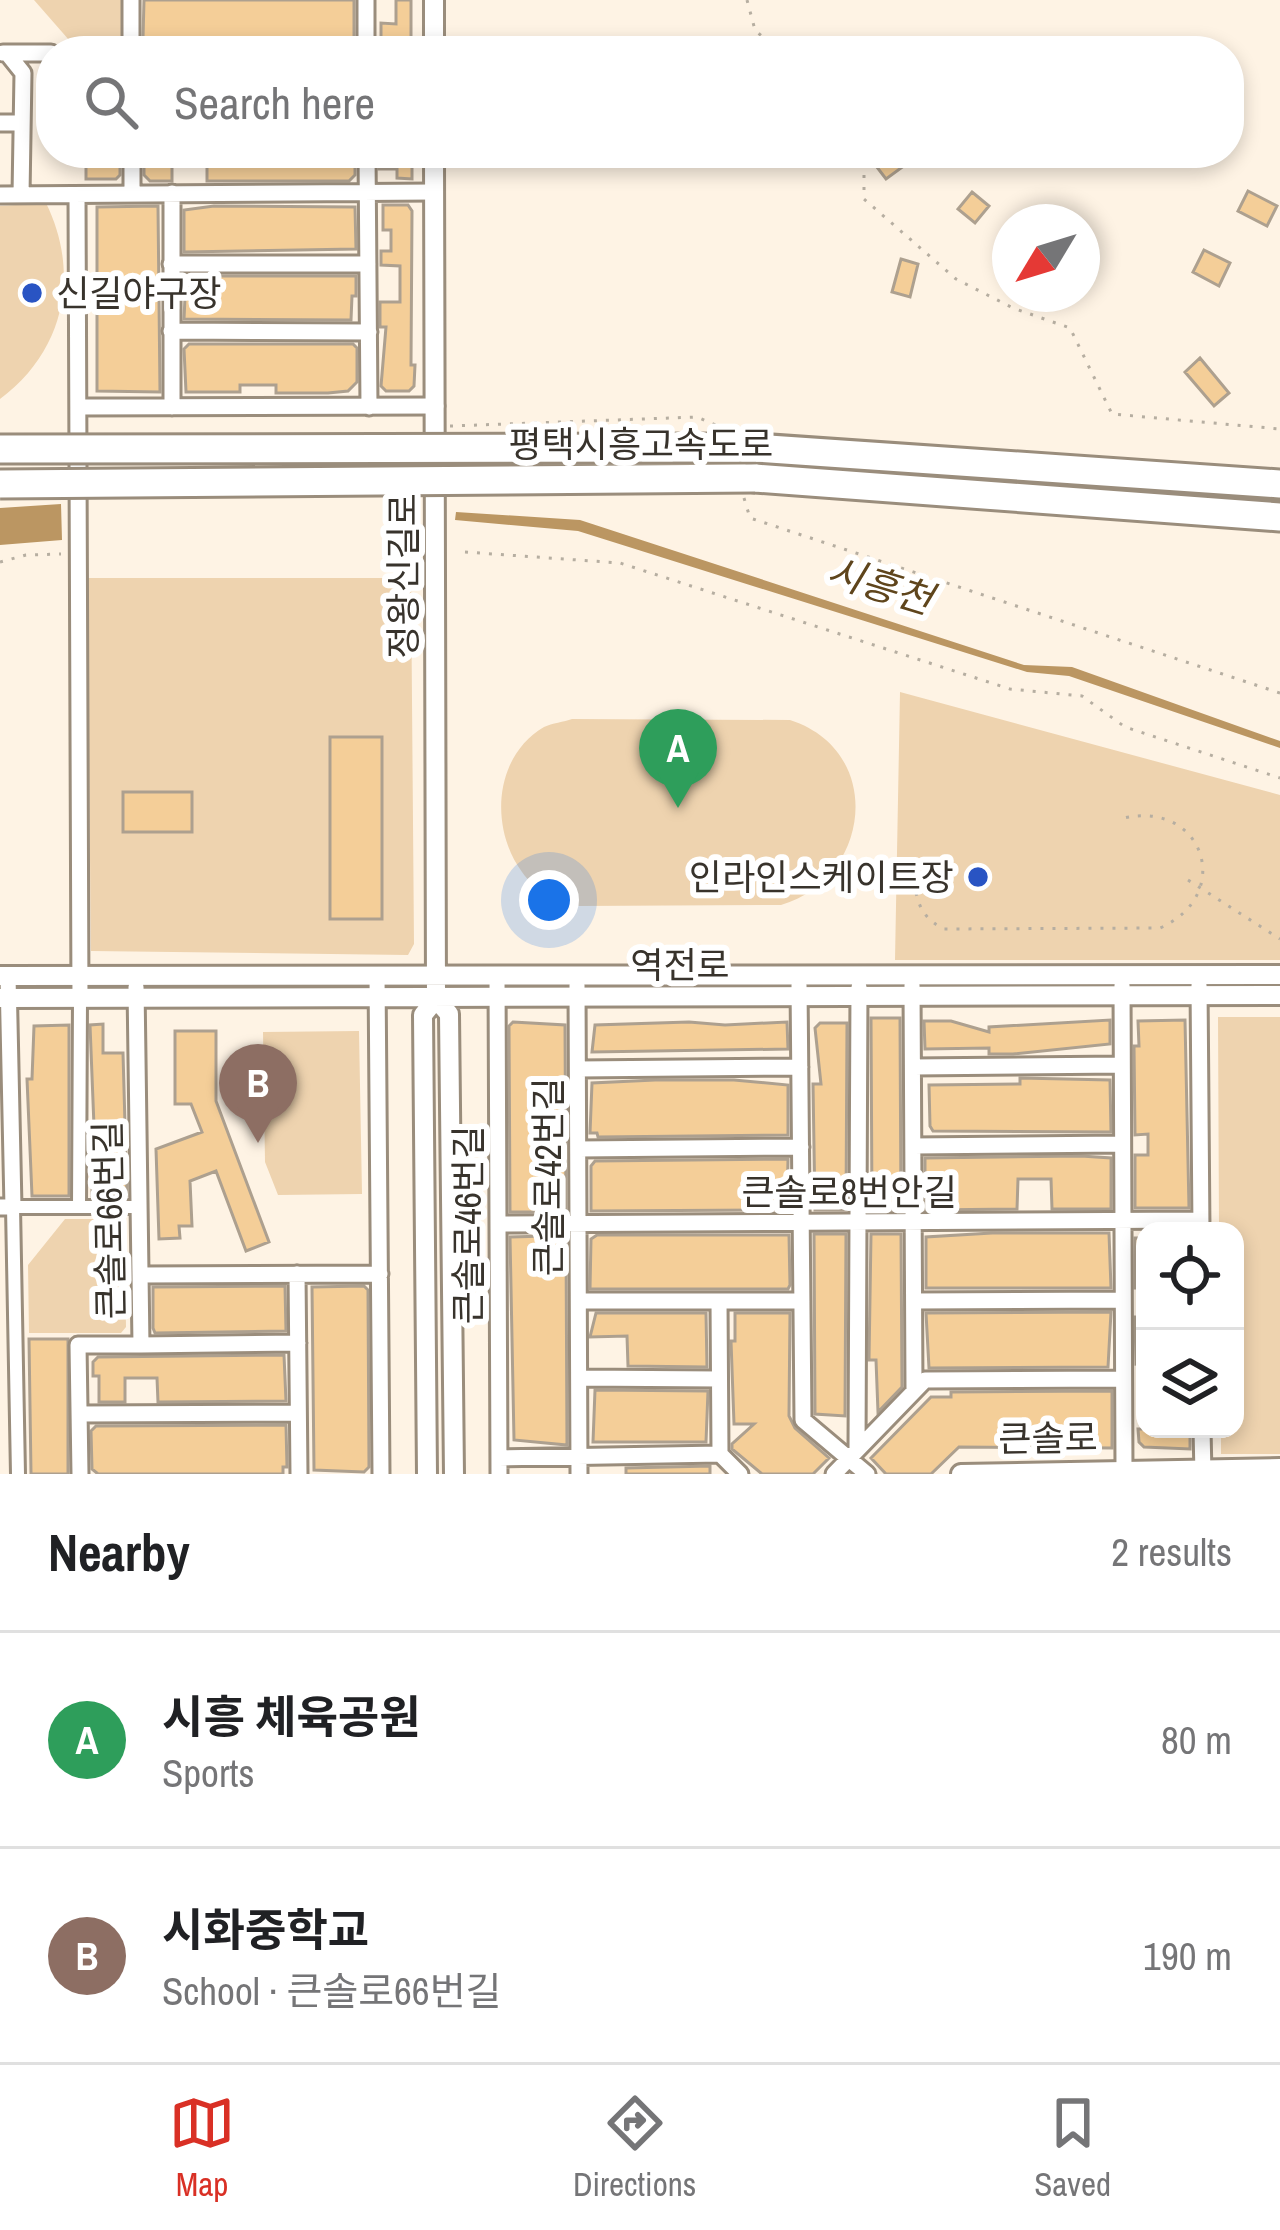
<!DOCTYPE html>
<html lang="en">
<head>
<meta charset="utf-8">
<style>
  body { margin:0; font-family:"Archivo Narrow","Noto Sans KR",sans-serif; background:#f2f2f2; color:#202124 }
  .controls { position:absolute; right:36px; bottom:36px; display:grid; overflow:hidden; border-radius:24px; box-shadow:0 6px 18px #0003 }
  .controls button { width:108px; height:108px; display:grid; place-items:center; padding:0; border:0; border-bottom:3px solid #e0e0e0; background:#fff; color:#202124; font:60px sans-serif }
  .compass { position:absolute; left:992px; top:204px; width:108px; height:108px; border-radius:50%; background:#fff; box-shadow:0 6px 18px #0003; rotate:232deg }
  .you { position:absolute; left:549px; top:900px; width:42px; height:42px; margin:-30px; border:9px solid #fff; border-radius:50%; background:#1a73e8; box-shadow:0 0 0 18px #1a73e833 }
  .badge { display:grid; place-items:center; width:78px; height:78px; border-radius:50%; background:#d93025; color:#fff; font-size:39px; font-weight:700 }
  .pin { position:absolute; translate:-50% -99px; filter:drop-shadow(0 3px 6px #0008) }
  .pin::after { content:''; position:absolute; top:63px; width:42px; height:36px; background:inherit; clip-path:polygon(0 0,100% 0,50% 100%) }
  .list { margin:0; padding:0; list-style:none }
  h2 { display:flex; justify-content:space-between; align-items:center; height:156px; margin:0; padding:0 48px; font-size:51px }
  h2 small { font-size:39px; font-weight:400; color:#757577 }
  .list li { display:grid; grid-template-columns:78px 1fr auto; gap:36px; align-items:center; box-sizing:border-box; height:216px; padding:0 48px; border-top:3px solid #e0e0e0 }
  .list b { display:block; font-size:45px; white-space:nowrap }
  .list p { margin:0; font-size:39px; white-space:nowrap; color:#757577 }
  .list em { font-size:39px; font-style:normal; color:#757577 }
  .icon { flex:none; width:66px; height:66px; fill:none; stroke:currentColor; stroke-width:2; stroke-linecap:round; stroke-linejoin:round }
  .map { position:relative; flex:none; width:1280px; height:1474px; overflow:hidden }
  .search { position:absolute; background:#fff; box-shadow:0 6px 18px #0003; left:36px; right:36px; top:36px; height:132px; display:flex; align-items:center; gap:30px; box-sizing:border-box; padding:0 42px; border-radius:48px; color:#757577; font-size:45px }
  .sheet { height:588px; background:#fff }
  nav { display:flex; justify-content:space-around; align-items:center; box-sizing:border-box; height:168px; border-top:3px solid #e0e0e0; background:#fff; font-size:33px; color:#757577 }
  nav a { display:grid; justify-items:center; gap:6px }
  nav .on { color:#d93025 }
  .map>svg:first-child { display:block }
</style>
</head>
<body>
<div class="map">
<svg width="1280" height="1474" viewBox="0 0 1280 1474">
  <rect width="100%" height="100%" fill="#fef3e4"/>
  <!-- green -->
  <path fill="#eed3af" d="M34 0H121V40H69Z
    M46 203C81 274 64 352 0 399V206Z
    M87 578H411L414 944 408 955 91 951Z
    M900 692 1280 795V960H895Z
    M572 719 790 720C886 751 871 879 781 905L579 906C558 899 535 891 522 872 490 829 493 757 544 727 552 723 564 722 572 719Z
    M1218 1017H1280V1454H1221V1429H1235V1231H1219Z
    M359 1031 362 1194 278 1195 265 1162 263 1032Z
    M65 1219H119L124 1224 126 1327 121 1333H29L28 1265Z"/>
  <!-- water -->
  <path fill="#bb9662" d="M61 504 62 540 0 545V508Z
    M456 512 580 520 1024 665 1072 667 1280 741V748L1069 676 1027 672 578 531 455 520Z"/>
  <!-- building -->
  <path fill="#f4ce98" stroke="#ada08f" stroke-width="3" d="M144 0H354V38L155 42V38H143Z
    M396 0H411V37L407 43H381V23L396 24Z
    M144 153H172V181H150L144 175Z
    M267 153H355V175L349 181H207V157L267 158Z
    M379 153H412V179L397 178V169H379Z
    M884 153H907L912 160 886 179 873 162Z
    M86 158H120V175L116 179H86Z
    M1248 191 1277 206 1267 226 1238 211Z
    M972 192 989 206 975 223 958 209Z
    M383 205H408L412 211 411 365H415L414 386 409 391H386L381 386 386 327H380V302H400V266L381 265V251H391V230H383Z
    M158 206 160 392 97 391V207Z
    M214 206 355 207 356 249 184 252V210Z
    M1204 250 1230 263 1219 286 1193 272Z
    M901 259 918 264 910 297 892 292Z
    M186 276H356V296H352L351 320 184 319Z
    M189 344H353L357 348V382L348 391 328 393H276V385H240V392H186L184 349Z
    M1200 358 1229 393 1214 406 1185 372Z
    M330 737H382V919H330Z
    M123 792H192V832H123Z
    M871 1018H900L901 1210H872Z
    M1110 1020V1044L1013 1054H989V1048L925 1049 924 1021H951L989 1032V1027Z
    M1185 1020 1189 1208H1135V1155H1148V1134L1135 1135 1134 1046H1139L1138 1021Z
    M513 1022 565 1025 566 1212H510L509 1026Z
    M689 1022 725 1025 787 1022 788 1049 592 1052 595 1025Z
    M820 1023H847L846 1210H815L813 1084H821L815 1028Z
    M103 1024V1053H123L127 1196H92V1177H96L90 1025Z
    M69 1025V1196H32L27 1079H32L34 1026Z
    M175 1031H216V1101L269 1242 246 1251 216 1171 190 1181 192 1226H179L180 1238 159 1239 156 1149 202 1132 191 1104H175Z
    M1020 1078 1110 1080 1111 1132 933 1131 930 1126 929 1085 1020 1084Z
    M655 1080H734L788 1085V1135L598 1137 597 1133H590L592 1083Z
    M1081 1156 1111 1158V1209H1052L1051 1179H1018L1017 1209 925 1210V1158Z
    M788 1159 787 1210 591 1211V1166L595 1161Z
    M992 1233H1109L1111 1288H926V1237Z
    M814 1234H846L845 1416 815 1414Z
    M871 1234H901L902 1387 878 1412 876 1360H869Z
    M597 1235H789L790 1285 788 1289H590L591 1239Z
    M547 1236H566L567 1445 514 1440 510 1237Z
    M1135 1238H1145V1288H1135Z
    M285 1286 286 1331 155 1333 153 1328V1287Z
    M364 1286 368 1290 369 1467 364 1472 314 1470 312 1287Z
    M1111 1312 1108 1367 929 1368 926 1313Z
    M596 1313H706L707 1367 628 1366 627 1336 590 1337Z
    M735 1313H790L789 1416 795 1428 829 1458 813 1474H762L732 1449V1444L754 1424H734L731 1341H735Z
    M1135 1317H1145V1363L1136 1364Z
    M29 1339H68V1474H31Z
    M284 1355 286 1401 158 1402 157 1378H125V1402H99V1376H93V1362L98 1357Z
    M595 1390 708 1391 706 1442H593Z
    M1112 1391V1448L959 1447 931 1474H886L871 1458 931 1397H951V1392Z
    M286 1425 287 1467H283V1474H98L92 1469 91 1431 96 1426Z
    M1138 1429H1190V1449L1144 1447 1139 1442Z
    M710 1466V1474H626V1468Z"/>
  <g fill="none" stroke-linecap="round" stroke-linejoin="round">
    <!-- pedestrian casing -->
    <g stroke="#9a8d7c" stroke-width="18">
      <path id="pedestrian" d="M79 1207 80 999
        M18 1474 13 1207H139"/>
    </g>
    <!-- minor casing -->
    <g stroke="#9a8d7c" stroke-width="21">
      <path id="minor" d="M366 0V51
        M131 51V0
        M261 51 366 50
        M3 53H51
        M7 53 23 73 21 195
        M0 123H22
        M132 153V194
        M367 153 369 407
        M0 195 434 192
        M77 195 80 999
        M171 264H368
        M171 331 369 332
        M78 407 436 406
        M172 407V193
        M377 975 381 1474
        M497 976 499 1474
        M577 985 579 1474
        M799 985 803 1420 867 1474
        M912 985 914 1390
        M1122 985 1124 1470
        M1199 985 1201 1231
        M913 1067 1122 1065
        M578 1069 800 1067
        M913 1146 1122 1144
        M578 1149 801 1147
        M0 1207H13L8 976
        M498 1224 1201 1220
        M297 1274 299 1474
        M140 1275 380 1274
        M579 1301H802
        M719 1301 720 1454 740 1474
        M914 1301 1123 1300
        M141 1345 298 1343
        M579 1378 719 1379
        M79 1414 298 1413
        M1202 1429 1203 1474
        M857 1450 859 987
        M499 1458 720 1454
        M80 1474 78 1345H141L136 987
        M834 1474 925 1380 1123 1379"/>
    </g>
    <!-- tertiary casing -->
    <g stroke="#9a8d7c" stroke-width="24">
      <path id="tertiary" d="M434 0V51
        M0 976 1280 975
        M0 998 1280 995
        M436 999 449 1014 454 1474
        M427 1474 423 1015 436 999 434 153
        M961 1474 1280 1468"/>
    </g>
    <!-- motorway casing -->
    <g stroke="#9a8d7c" stroke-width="33">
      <path id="motorway" d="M756 448 1280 484
        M755 478 1280 517"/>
    </g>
    <!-- path -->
    <path stroke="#b6aea1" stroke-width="3" stroke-dasharray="3 9" stroke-linecap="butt" d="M747 0 755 30 778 51
      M855 153 864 173V199L956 279 1013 308 1070 328 1112 414 1280 429
      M450 426 697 417 720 427
      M744 498 750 518 1280 693
      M465 552 620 563 1010 689 1082 696 1125 727 1280 778
      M0 562 26 555 61 554
      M913 857C915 888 913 914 944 929L1160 928C1235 895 1204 800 1124 818
      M1188 880 1280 939"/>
    <!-- pedestrian -->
    <use href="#pedestrian" stroke="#fff" stroke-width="12"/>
    <!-- minor -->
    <use href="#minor" stroke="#fff" stroke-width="15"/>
    <!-- tertiary -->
    <use href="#tertiary" stroke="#fff" stroke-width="18"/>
    <!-- motorway -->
    <use href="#motorway" stroke="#fff" stroke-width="27"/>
    <!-- motorway-bridge casing -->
    <g stroke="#9a8d7c" stroke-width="33" stroke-linecap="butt">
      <path id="motorway-bridge" d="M0 449 756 448
        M0 484 755 478"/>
    </g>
    <!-- motorway-bridge -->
    <use href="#motorway-bridge" stroke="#fff" stroke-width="27"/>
  </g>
  <!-- markers -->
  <g fill="#2954c3" stroke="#fff" stroke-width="4.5">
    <circle cx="32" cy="293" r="12"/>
    <circle cx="978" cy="877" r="12"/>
  </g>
  <g text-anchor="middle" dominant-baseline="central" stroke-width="12" stroke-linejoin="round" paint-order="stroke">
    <!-- poi labels -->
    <g font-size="36" fill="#38332c" stroke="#fff" text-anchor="start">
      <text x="56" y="293">신길야구장</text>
      <text x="954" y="877" text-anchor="end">인라인스케이트장</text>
    </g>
    <!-- street labels -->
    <g font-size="36" fill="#38332c" stroke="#fff">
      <text x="641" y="444">평택시흥고속도로</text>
      <text transform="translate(403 576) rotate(-90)">정왕신길로</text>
      <text x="680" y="965">역전로</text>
      <text transform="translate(548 1177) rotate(-90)">큰솔로42번길</text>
      <text x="849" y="1192">큰솔로8번안길</text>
      <text transform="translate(109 1220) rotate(-91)">큰솔로66번길</text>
      <text transform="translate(468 1225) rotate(-90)">큰솔로46번길</text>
      <text transform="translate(1048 1438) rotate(-1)">큰솔로</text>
    </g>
    <!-- water labels -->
    <g font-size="39" font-style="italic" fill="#5f451c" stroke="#fff">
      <text transform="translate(880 585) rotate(17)">시흥천</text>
    </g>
  </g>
</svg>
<div class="controls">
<button><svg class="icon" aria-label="locate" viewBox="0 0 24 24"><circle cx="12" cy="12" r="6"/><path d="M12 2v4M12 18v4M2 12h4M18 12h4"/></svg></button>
<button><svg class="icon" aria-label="layers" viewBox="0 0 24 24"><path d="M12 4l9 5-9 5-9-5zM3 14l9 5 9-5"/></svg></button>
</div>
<svg class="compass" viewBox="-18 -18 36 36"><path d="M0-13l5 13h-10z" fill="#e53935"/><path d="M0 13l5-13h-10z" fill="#757577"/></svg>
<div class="you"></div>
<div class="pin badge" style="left:678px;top:808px;background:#2e9e5b">A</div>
<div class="pin badge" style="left:258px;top:1143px;background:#8d6e63">B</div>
<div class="search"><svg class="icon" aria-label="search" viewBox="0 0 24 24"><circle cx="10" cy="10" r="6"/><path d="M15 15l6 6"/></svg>Search here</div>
</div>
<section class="sheet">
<h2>Nearby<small>2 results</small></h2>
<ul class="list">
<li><span class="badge" style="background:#2e9e5b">A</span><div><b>시흥 체육공원</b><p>Sports</p></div><em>80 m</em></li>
<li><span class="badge" style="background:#8d6e63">B</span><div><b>시화중학교</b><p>School · 큰솔로66번길</p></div><em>190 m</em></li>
</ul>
</section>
<nav>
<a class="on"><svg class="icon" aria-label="map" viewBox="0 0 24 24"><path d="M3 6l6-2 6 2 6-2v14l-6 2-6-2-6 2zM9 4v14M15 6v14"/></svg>Map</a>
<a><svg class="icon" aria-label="directions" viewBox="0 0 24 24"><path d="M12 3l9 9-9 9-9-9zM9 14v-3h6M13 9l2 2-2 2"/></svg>Directions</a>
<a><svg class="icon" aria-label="saved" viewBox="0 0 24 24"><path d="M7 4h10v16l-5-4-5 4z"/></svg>Saved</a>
</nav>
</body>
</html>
